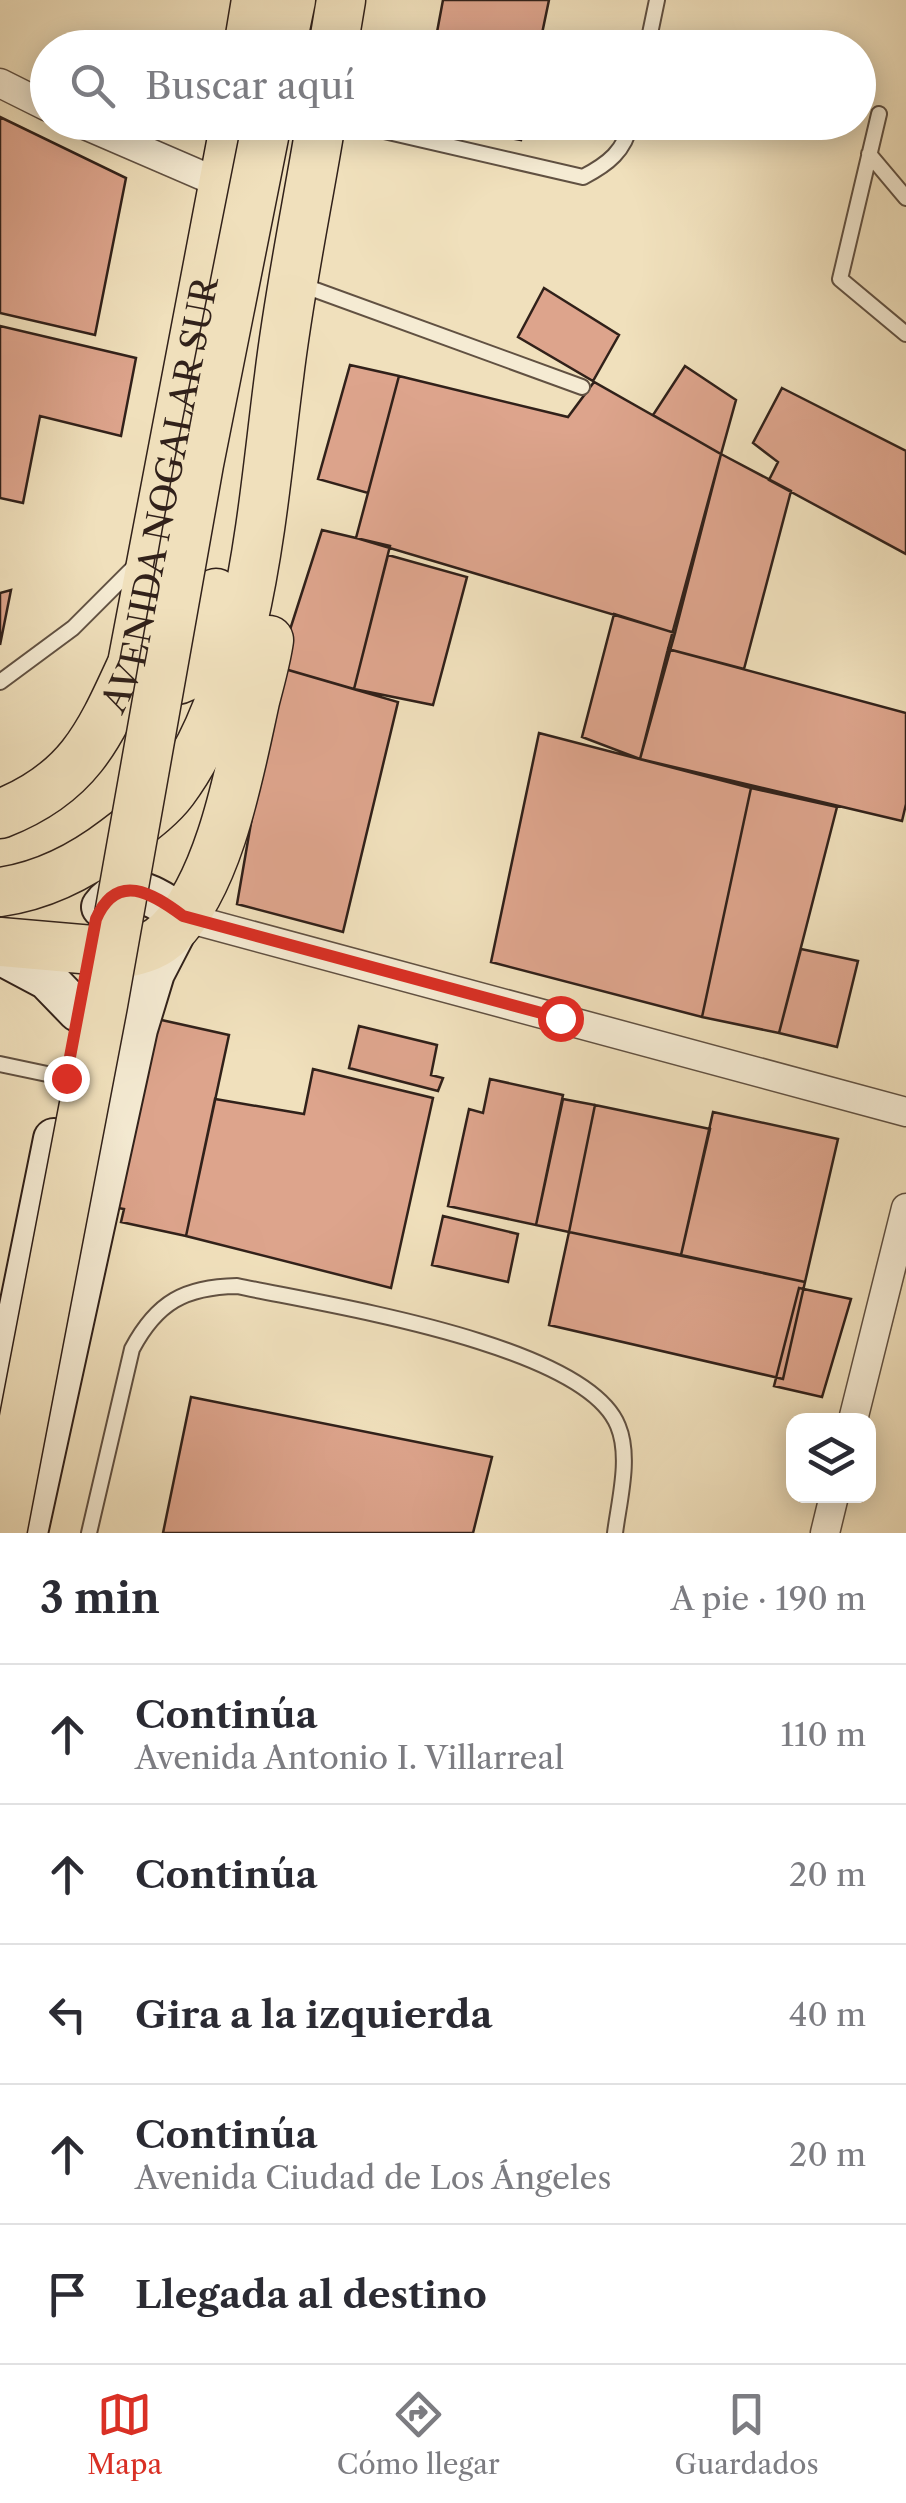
<!DOCTYPE html>
<html lang="es">
<head>
<meta charset="utf-8">
<style>
  body { margin:0; font-family:"Libre Caslon Text",serif; background:#f7f7f7; color:#2b2b33 }
  .controls { position:absolute; right:30px; bottom:30px; display:grid; overflow:hidden; border-radius:20px; box-shadow:0 5px 25px #0003 }
  .controls button { width:90px; height:90px; display:grid; place-items:center; padding:0; border:0; border-bottom:2px solid #e1e1e2; background:#fff; color:#2b2b33; font:50px sans-serif }
  .stop { position:absolute; width:30px; height:30px; margin:-22px; border:8px solid #d93025; border-radius:50%; background:#fff }
  .stop.end { background:#d93025; border-color:#fff; box-shadow:0 2px 10px #0008 }
  .list { margin:0; padding:0; list-style:none }
  h2 { display:flex; justify-content:space-between; align-items:center; height:130px; margin:0; padding:0 40px; font-size:42px }
  h2 small { font-size:32px; font-weight:400; color:#7c7c81 }
  .list li { display:grid; grid-template-columns:65px 1fr auto; gap:30px; align-items:center; box-sizing:border-box; height:140px; padding:0 40px; border-top:2px solid #e1e1e2 }
  .list b { display:block; font-size:38px; white-space:nowrap }
  .list p { margin:0; font-size:32px; white-space:nowrap; color:#7c7c81 }
  .list em { font-size:32px; font-style:normal; color:#7c7c81 }
  .icon { flex:none; width:55px; height:55px; fill:none; stroke:currentColor; stroke-width:2; stroke-linecap:round; stroke-linejoin:round }
  .map { position:relative; flex:none; width:906px; height:1533px; overflow:hidden }
  .search { position:absolute; background:#fff; box-shadow:0 5px 25px #0003; left:30px; right:30px; top:30px; height:110px; display:flex; align-items:center; gap:25px; box-sizing:border-box; padding:0 35px; border-radius:55px; color:#7c7c81; font-size:38px }
  .sheet { height:830px; background:#fff }
  nav { display:flex; justify-content:space-around; align-items:center; box-sizing:border-box; height:140px; border-top:2px solid #e1e1e2; background:#fff; font-size:28px; color:#7c7c81 }
  nav a { display:grid; justify-items:center; gap:5px }
  nav .on { color:#d93025 }
  .map>svg:first-child { display:block }
</style>
</head>
<body>
<div class="map">
<svg width="906" height="1533" viewBox="0 0 906 1533">
  <rect width="100%" height="100%" fill="#f0e0bc"/>
  <filter id="stains"><feTurbulence type="fractalNoise" baseFrequency=".002" numOctaves="4"/><feColorMatrix values="0 0 0 0 .2 0 0 0 0 .09 0 0 0 0 .02 0 0 0 .5 -.17"/></filter>
  <radialGradient id="worn" r=".72"><stop offset=".6" stop-color="#630" stop-opacity="0"/><stop offset="1" stop-color="#630" stop-opacity=".3"/></radialGradient>
  <!-- building -->
  <path fill="#dda48c" stroke="#31211a" stroke-width="2.5" d="M443 0H549L539 48H434Z
    M0 117 126 178 95 335 0 313Z
    M419 122H525L521 140Z
    M544 288 619 335 593 381 518 337Z
    M0 326 136 358 121 436 40 416 23 503 0 498Z
    M350 365 399 376 368 493 318 479Z
    M685 366 736 400 721 454 653 415Z
    M399 376 568 417 594 382 721 454 675 633 356 538Z
    M782 388 906 451V554L769 480 778 462 753 443Z
    M721 454 791 491 744 669 668 649Z
    M322 530 390 546 354 689 278 667Z
    M388 555 467 577 433 705 354 689Z
    M11 590 0 645V593Z
    M614 614 675 633 640 759 582 737Z
    M668 649 906 713V804L902 821 640 759Z
    M278 667 398 702 343 932 237 904Z
    M539 733 751 788 702 1017 491 962Z
    M751 788 837 807 779 1033 702 1017Z
    M801 949 858 961 837 1047 779 1033Z
    M157 1019 229 1035 186 1236 121 1222 124 1209 112 1207Z
    M359 1026 437 1045 431 1075 443 1078 438 1091 349 1068Z
    M313 1069 433 1098 391 1288 186 1236 215 1099 304 1114Z
    M490 1079 563 1095 536 1225 448 1206 469 1109 483 1113Z
    M563 1099 595 1105 569 1232 536 1225Z
    M595 1105 710 1129 681 1255 569 1232Z
    M713 1112 838 1139 805 1282 681 1255Z
    M443 1216 518 1234 508 1282 432 1265Z
    M569 1232 805 1282 783 1379 549 1325Z
    M799 1288 851 1299 822 1397 774 1386Z
    M191 1397 492 1457 473 1533H163Z"/>
  <g fill="none" stroke-linecap="round" stroke-linejoin="round">
    <!-- service casing -->
    <g stroke="#615142" stroke-width="18">
      <path id="service" d="M647 48 657 0
        M879 114 840 279 906 334
        M345 122 583 177C608 164 625 151 631 122
        M869 154 906 198
        M299 284 582 387
        M0 682 73 628 137 564
        M0 1064 66 1078
        M89 1533 132 1349C157 1302 185 1287 237 1286 320 1304 585 1343 618 1426 631 1457 619 1501 615 1533"/>
    </g>
    <!-- minor casing -->
    <g stroke="#615142" stroke-width="31">
      <path id="minor" d="M0 83 48 107
        M78 122 224 185
        M183 917 906 1112
        M853 1420 906 1208
        M825 1533 834 1496"/>
    </g>
    <!-- secondary casing -->
    <g stroke="#31211a" stroke-width="44">
      <path id="secondary" d="M0 954 47 979 78 1011
        M0 1405 54 1139
        M27 1533 137 1029 154 973 183 917C159 898 125 875 102 907"/>
    </g>
    <!-- trunk casing -->
    <g stroke="#31211a" stroke-width="51">
      <g id="trunk">
        <path d="M248 48 256 0"/>
        <path d="M281 48 291 0"/>
        <path d="M333 48 341 0"/>
        <path d="M132 664C141 673 152 681 166 681 207 684 210 622 216 593"/>
        <path id="s1" d="M0 814C79 783 99 736 132 664L235 122"/>
        <path d="M0 892C42 886 82 866 116 840 135 825 158 810 173 790 252 684 262 506 279 377 289 292 307 207 321 122"/>
        <path d="M0 942 127 953C144 949 157 945 169 933 220 883 240 769 255 701 260 681 266 661 269 640"/>
      </g>
    </g>
    <!-- service -->
    <use href="#service" stroke="#f5ebd3" stroke-width="14"/>
    <!-- minor -->
    <use href="#minor" stroke="#f5ebd3" stroke-width="28"/>
    <!-- secondary -->
    <use href="#secondary" stroke="#f5ebd3" stroke-width="40"/>
    <!-- trunk -->
    <use href="#trunk" stroke="#f0e0bc" stroke-width="48"/>
    <!-- trunk-bridge casing -->
    <g stroke="#31211a" stroke-width="51" stroke-linecap="butt">
      <path id="trunk-bridge" d="M2 1533 103 1005 199 464 267 122"/>
    </g>
    <!-- trunk-bridge -->
    <use href="#trunk-bridge" stroke="#f0e0bc" stroke-width="48"/>
  </g>
  <g fill="none" stroke-linecap="round" stroke-linejoin="round">
    <!-- route -->
    <path stroke="#d93025" stroke-width="12" d="M66 1078 96 919C117 871 152 893 183 916L560 1018"/>
  </g>
  <g text-anchor="middle" dominant-baseline="central" stroke-width="10" stroke-linejoin="round" paint-order="stroke">
    <!-- street labels -->
    <g font-size="35" fill="#31211a" stroke="#f5ebd3">
      <text stroke="none"><textPath href="#s1" startOffset="378">AVENIDA NOGALAR SUR</textPath></text>
    </g>
  </g>
  <rect width="100%" height="100%" filter="url(#stains)"/>
  <rect width="100%" height="100%" fill="url(#worn)"/>
</svg>
<div class="controls">
<button><svg class="icon" aria-label="layers" viewBox="0 0 24 24"><path d="M12 4l9 5-9 5-9-5zM3 14l9 5 9-5"/></svg></button>
</div>
<div class="stop" style="left:560px;top:1018px"></div>
<div class="stop end" style="left:66px;top:1078px"></div>
<div class="search"><svg class="icon" aria-label="search" viewBox="0 0 24 24"><circle cx="10" cy="10" r="6"/><path d="M15 15l6 6"/></svg>Buscar aquí</div>
</div>
<section class="sheet">
<h2>3 min<small>A pie · 190 m</small></h2>
<ul class="list">
<li><svg class="icon" aria-label="ahead" viewBox="0 0 24 24"><path d="M12 20V5M6 11l6-6 6 6"/></svg><div><b>Continúa</b><p>Avenida Antonio I. Villarreal</p></div><em>110 m</em></li>
<li><svg class="icon" aria-label="ahead" viewBox="0 0 24 24"><path d="M12 20V5M6 11l6-6 6 6"/></svg><div><b>Continúa</b></div><em>20 m</em></li>
<li><svg class="icon" aria-label="left" viewBox="0 0 24 24"><path d="M17 20v-9H6M10 6l-5 5 5 5"/></svg><div><b>Gira a la izquierda</b></div><em>40 m</em></li>
<li><svg class="icon" aria-label="ahead" viewBox="0 0 24 24"><path d="M12 20V5M6 11l6-6 6 6"/></svg><div><b>Continúa</b><p>Avenida Ciudad de Los Ángeles</p></div><em>20 m</em></li>
<li><svg class="icon" aria-label="arrive" viewBox="0 0 24 24"><path d="M6 21V4h12l-3 4 3 4H6"/></svg><div><b>Llegada al destino</b></div></li>
</ul>
</section>
<nav>
<a class="on"><svg class="icon" aria-label="map" viewBox="0 0 24 24"><path d="M3 6l6-2 6 2 6-2v14l-6 2-6-2-6 2zM9 4v14M15 6v14"/></svg>Mapa</a>
<a><svg class="icon" aria-label="directions" viewBox="0 0 24 24"><path d="M12 3l9 9-9 9-9-9zM9 14v-3h6M13 9l2 2-2 2"/></svg>Cómo llegar</a>
<a><svg class="icon" aria-label="saved" viewBox="0 0 24 24"><path d="M7 4h10v16l-5-4-5 4z"/></svg>Guardados</a>
</nav>
</body>
</html>
